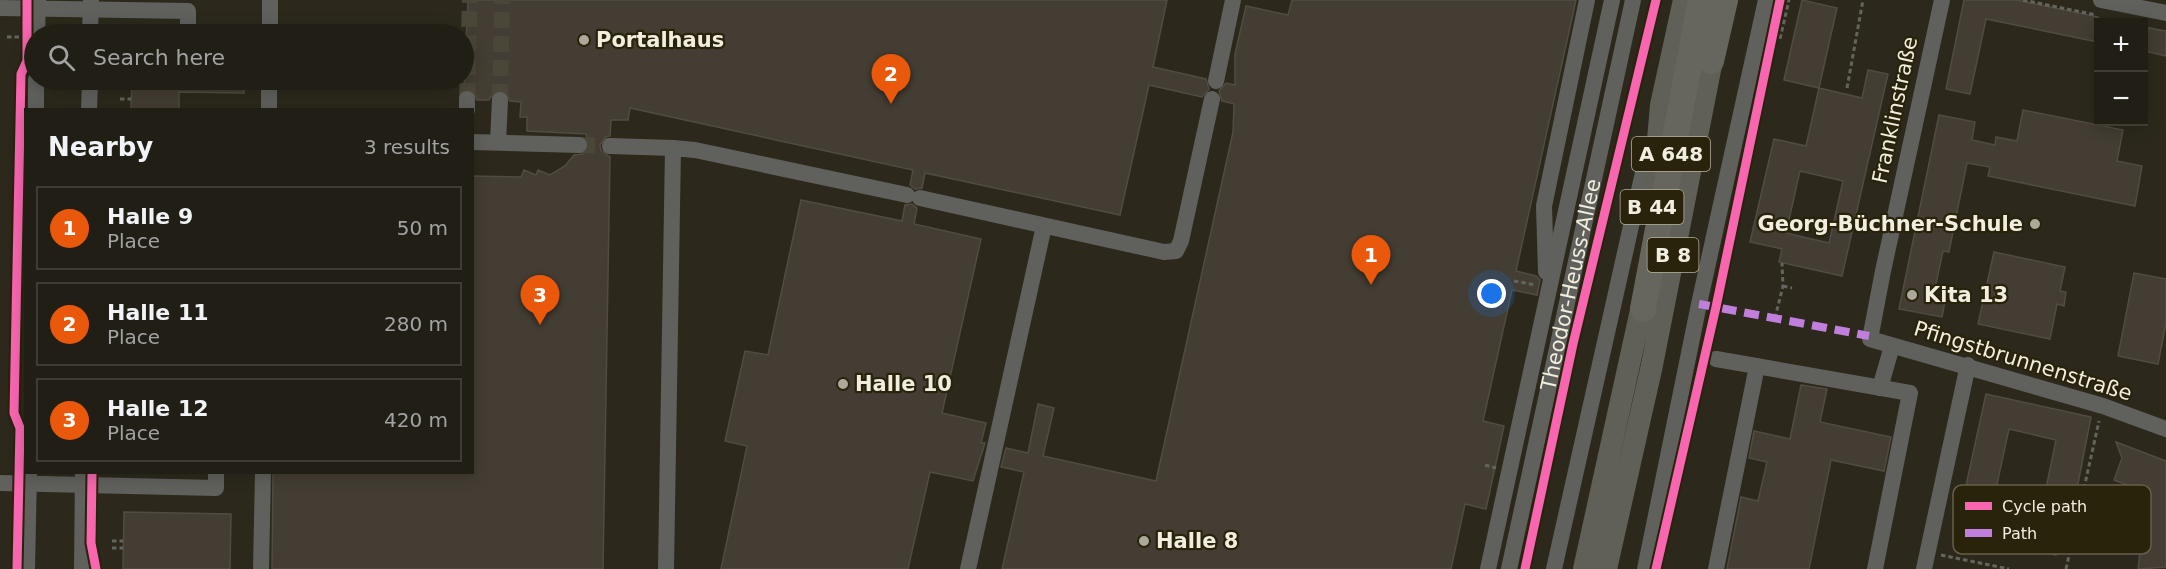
<!DOCTYPE html>
<html lang="en">
<head>
<meta charset="utf-8">
<style>
  body { margin:0; font-family:"DejaVu Sans",sans-serif; background:#29271e; color:#f1f3f6 }
  .controls { position:absolute; right:18px; top:18px; display:grid; overflow:hidden; border-radius:0px; box-shadow:0 3px 15px #0003 }
  .controls button { width:54px; height:54px; display:grid; place-items:center; padding:0; border:0; border-bottom:2px solid #3e3d34; background:#211f15; color:#f1f3f6; font:30px sans-serif }
  .you { position:absolute; left:1492px; top:294px; width:21px; height:21px; margin:-15px; border:4px solid #fff; border-radius:50%; background:#1a73e8; box-shadow:0 0 0 9px #1a73e833 }
  .badge { display:grid; place-items:center; width:39px; height:39px; border-radius:50%; background:#ea580c; color:#fff; font-size:20px; font-weight:700 }
  .pin { position:absolute; translate:-50% -50px; filter:drop-shadow(0 2px 3px #0008) }
  .pin::after { content:''; position:absolute; top:32px; width:21px; height:18px; background:inherit; clip-path:polygon(0 0,100% 0,50% 100%) }
  .list { margin:0; padding:0; list-style:none }
  h2 { display:flex; justify-content:space-between; align-items:center; height:78px; margin:0; padding:0 24px; font-size:26px }
  h2 small { font-size:20px; font-weight:400; color:#a2a2a0 }
  .list li { display:grid; grid-template-columns:39px 1fr auto; gap:18px; align-items:center; box-sizing:border-box; height:84px; margin:0 12px 12px; padding:0 12px; border:2px solid #3e3d34; border-radius:0px }
  .list b { display:block; font-size:22px; white-space:nowrap }
  .list p { margin:0; font-size:20px; white-space:nowrap; color:#a2a2a0 }
  .list em { font-size:20px; font-style:normal; color:#a2a2a0 }
  .icon { flex:none; width:33px; height:33px; fill:none; stroke:currentColor; stroke-width:2; stroke-linecap:round; stroke-linejoin:round }
  .map { position:relative; flex:none; width:2166px; height:569px; overflow:hidden }
  .search { position:absolute; background:#211f15; box-shadow:0 3px 15px #0003; left:24px; top:24px; width:450px; height:66px; display:flex; align-items:center; gap:15px; box-sizing:border-box; padding:0 21px; border-radius:33px; color:#a2a2a0; font-size:22px }
  .panel { position:absolute; background:#211f15; box-shadow:0 3px 15px #0003; left:24px; top:108px; width:450px; height:366px; border-radius:0px }
  .map>svg:first-child { display:block }
</style>
</head>
<body>
<div class="map">
<svg width="2166" height="569" viewBox="0 0 2166 569">
  <rect width="100%" height="100%" fill="#2c291c"/>
  <!-- building -->
  <path fill="#433d33" stroke="#514c42" stroke-width="1.5" fill-rule="evenodd" d="M468 0H1167L1153 67 1206 79 1209 89 1202 97 1149 85 1120 215 925 173 922 188 915 189 910 185 913 170 630 108 628 120H611L610 136 605 137 600 145 601 151 610 157 603 569H272L273 472H472V176L521 177 524 170 536 175 538 170 550 175 565 166 574 155 583 154 588 150 589 145 586 134 527 131V117H520L521 102 510 101 505 91H495L489 100H477L473 90 464 87Z
    M1292 0H1576L1516 271 1536 276 1540 280 1537 295 1512 290 1483 421 1504 426 1486 509 1465 504 1451 569H1002L1024 472 1001 467 1006 448 1028 453 1038 404 1054 408 1043 456 1156 481 1233 132 1234 104 1222 101 1219 91 1226 83 1235 85V54L1246 6 1288 15Z
    M1802 0 1837 8 1819 88 1784 80Z
    M1964 0H2016L2098 17V42L1986 19 1970 94 1946 89Z
    M2144 27 2166 31V56L2144 51Z
    M1868 70 1888 74 1842 276 1779 262 1782 249 1750 242 1774 139 1806 146 1819 88 1862 98ZM1800 171 1843 181 1829 243 1786 233Z
    M132 80H244V93L179 92V110H131Z
    M2023 110 2123 130 2117 161 2142 166 2135 206 1988 176 1990 167 1967 163 1949 252 1943 251 1933 298 1945 301 1942 317 1899 309 1939 115 1975 122 1972 140 1995 145 1996 137 2017 141Z
    M801 200 902 221 905 205 912 204 917 208 914 224 981 239 942 413 986 423 981 443H985L973 481 930 472 908 569H721L747 446 725 441 745 351 768 355Z
    M1994 252 2065 267 2060 291 2066 292 2064 306 2057 304 2050 339 1978 324Z
    M2134 273 2166 279V323L2158 364 2118 356Z
    M1801 385 1827 389 1820 422 1891 437 1884 471 1831 460 1809 569H1727L1741 497 1758 501 1767 462 1749 458 1754 431 1790 439Z
    M1986 394 2091 417 2067 540 2062 551 2056 555 1955 536ZM2009 429 2056 440 2040 517 1992 507Z
    M2116 442 2166 461V567L2138 569 2143 528H2139L2144 491 2114 480 2122 458Z
    M124 512 231 514 230 569H123Z"/>
  <g fill="none" stroke-linecap="round" stroke-linejoin="round">
    <!-- minor-tunnel -->
    <path stroke="#4a4739" stroke-width="16" stroke-dasharray="16 8" stroke-linecap="butt" d="M467 99 470 0
      M500 100 502 0
      M579 145 610 146"/>
    <!-- path -->
    <path stroke="#63645d" stroke-width="3" stroke-dasharray="4.5 3" stroke-linecap="butt" d="M2023 0 2096 15
      M7 37H23
      M1773 37 1780 39 1789 0
      M1847 88 1863 0
      M120 99H131
      M1514 281 1536 285
      M1783 286 1792 288
      M1775 318 1783 286 1782 263
      M1485 465 1496 468
      M112 541H123
      M112 548H123
      M1941 555 2009 569
      M2066 569 2099 421"/>
    <!-- minor -->
    <g stroke="#60615d" stroke-width="16">
      <path d="M1942 0 1883 271 1870 339 2103 406 2166 429"/>
      <path d="M2101 0 2166 13"/>
      <path d="M0 8 188 11V34"/>
      <path d="M37 34 38 0"/>
      <path d="M90 34 91 1"/>
      <path d="M270 34V0"/>
      <path d="M1216 81 1233 0"/>
      <path d="M36 110V80"/>
      <path d="M89 110 90 80"/>
      <path d="M269 110V80"/>
      <path d="M467 110V99"/>
      <path d="M472 142 579 145"/>
      <path d="M498 142 500 100"/>
      <path d="M610 146 673 148 666 569"/>
      <path d="M673 148 695 150 907 195"/>
      <path d="M920 198 1164 252 1176 251 1181 241 1212 99"/>
      <path d="M1546 272 1544 206 1587 0"/>
      <path d="M1716 359 1910 393 1875 569"/>
      <path d="M1880 388 1892 346"/>
      <path d="M0 483 216 488V472"/>
      <path d="M27 569 29 472"/>
      <path d="M82 569 83 472"/>
      <path d="M261 569 263 472"/>
      <path d="M968 569 1044 226"/>
      <path d="M1488 569 1612 0"/>
      <path id="s1" d="M1509 569 1633 0"/>
      <path d="M1554 569 1649 146"/>
      <path d="M1645 569 1699 304 1766 0"/>
      <path d="M1716 569 1757 366"/>
      <path d="M1924 569 1968 365"/>
    </g>
    <!-- major -->
    <path stroke="#606058" stroke-width="22" d="M1652 209 1661 105 1684 0
      M1584 569 1645 292
      M1606 569 1652 365 1715 45"/>
    <!-- highway -->
    <path stroke="#66665e" stroke-width="26" d="M1711 61 1725 0
      M1643 309 1701 0"/>
    <!-- quiet -->
    <path stroke="#c07fdc" stroke-width="8" stroke-dasharray="15 8" stroke-linecap="butt" d="M1699 304 1869 336"/>
    <!-- cycleway casing -->
    <g stroke="#29230b" stroke-width="13">
      <path id="cycleway" d="M92 472 91 543 96 569
        M17 569 20 428 14 413 21 74 27 61V0
        M1525 569 1573 344 1656 0
        M1656 569 1716 307 1780 0"/>
    </g>
    <!-- cycleway -->
    <use href="#cycleway" stroke="#f766af" stroke-width="9"/>
  </g>
  <!-- markers -->
  <g fill="#aca99b" stroke="#29230b" stroke-width="2">
    <circle cx="584" cy="40" r="6"/>
    <circle cx="2035" cy="224" r="6"/>
    <circle cx="1912" cy="295" r="6"/>
    <circle cx="843" cy="384" r="6"/>
    <circle cx="1144" cy="541" r="6"/>
  </g>
  <g text-anchor="middle" dominant-baseline="central" stroke-width="4.5" stroke-linejoin="round" paint-order="stroke">
    <!-- shield labels -->
    <g fill="#29230b" stroke="#b5b19f" stroke-width="1.5">
      <rect x="1632" y="137" width="78" height="34" rx="4.5"/>
      <rect x="1620.5" y="190" width="63" height="34" rx="4.5"/>
      <rect x="1647.5" y="238" width="51" height="34" rx="4.5"/>
    </g>
    <g font-size="20" font-weight="bold" fill="#f1eedf">
      <text x="1671" y="154">A 648</text>
      <text x="1652" y="207">B 44</text>
      <text x="1673" y="255">B 8</text>
    </g>
    <!-- poi labels -->
    <g font-size="21" font-weight="bold" fill="#f1eedf" stroke="#29230b" text-anchor="start">
      <text x="596" y="40">Portalhaus</text>
      <text x="2023" y="224" text-anchor="end">Georg-Büchner-Schule</text>
      <text x="1924" y="295">Kita 13</text>
      <text x="855" y="384">Halle 10</text>
      <text x="1156" y="541">Halle 8</text>
    </g>
    <!-- street labels -->
    <g font-size="21" fill="#f1eedf" stroke="#29230b">
      <text transform="translate(1895 110) rotate(-78)">Franklinstraße</text>
      <text stroke="none"><textPath href="#s1" startOffset="291">Theodor-Heuss-Allee</textPath></text>
      <text transform="translate(2023 361) rotate(17)">Pfingstbrunnenstraße</text>
    </g>
  </g>
  <!-- legend -->
  <rect x="1953" y="485" width="198" height="69" rx="9" fill="#29230b" stroke="#65604b" stroke-width="1.5"/>
  <rect x="1965" y="502" width="27" height="8" fill="#f766af"/>
  <rect x="1965" y="529" width="27" height="8" fill="#c07fdc"/>
  <g font-size="16" fill="#f1eedf">
    <text x="2002" y="512">Cycle path</text>
    <text x="2002" y="539">Path</text>
  </g>
</svg>
<div class="controls">
<button>+</button>
<button>−</button>
</div>
<div class="you"></div>
<div class="pin badge" style="left:1371px;top:285px">1</div>
<div class="pin badge" style="left:891px;top:104px">2</div>
<div class="pin badge" style="left:540px;top:325px">3</div>
<div class="search"><svg class="icon" aria-label="search" viewBox="0 0 24 24"><circle cx="10" cy="10" r="6"/><path d="M15 15l6 6"/></svg>Search here</div>
<section class="panel">
<h2>Nearby<small>3 results</small></h2>
<ul class="list">
<li><span class="badge">1</span><div><b>Halle 9</b><p>Place</p></div><em>50 m</em></li>
<li><span class="badge">2</span><div><b>Halle 11</b><p>Place</p></div><em>280 m</em></li>
<li><span class="badge">3</span><div><b>Halle 12</b><p>Place</p></div><em>420 m</em></li>
</ul>
</section>
</div>
</body>
</html>
